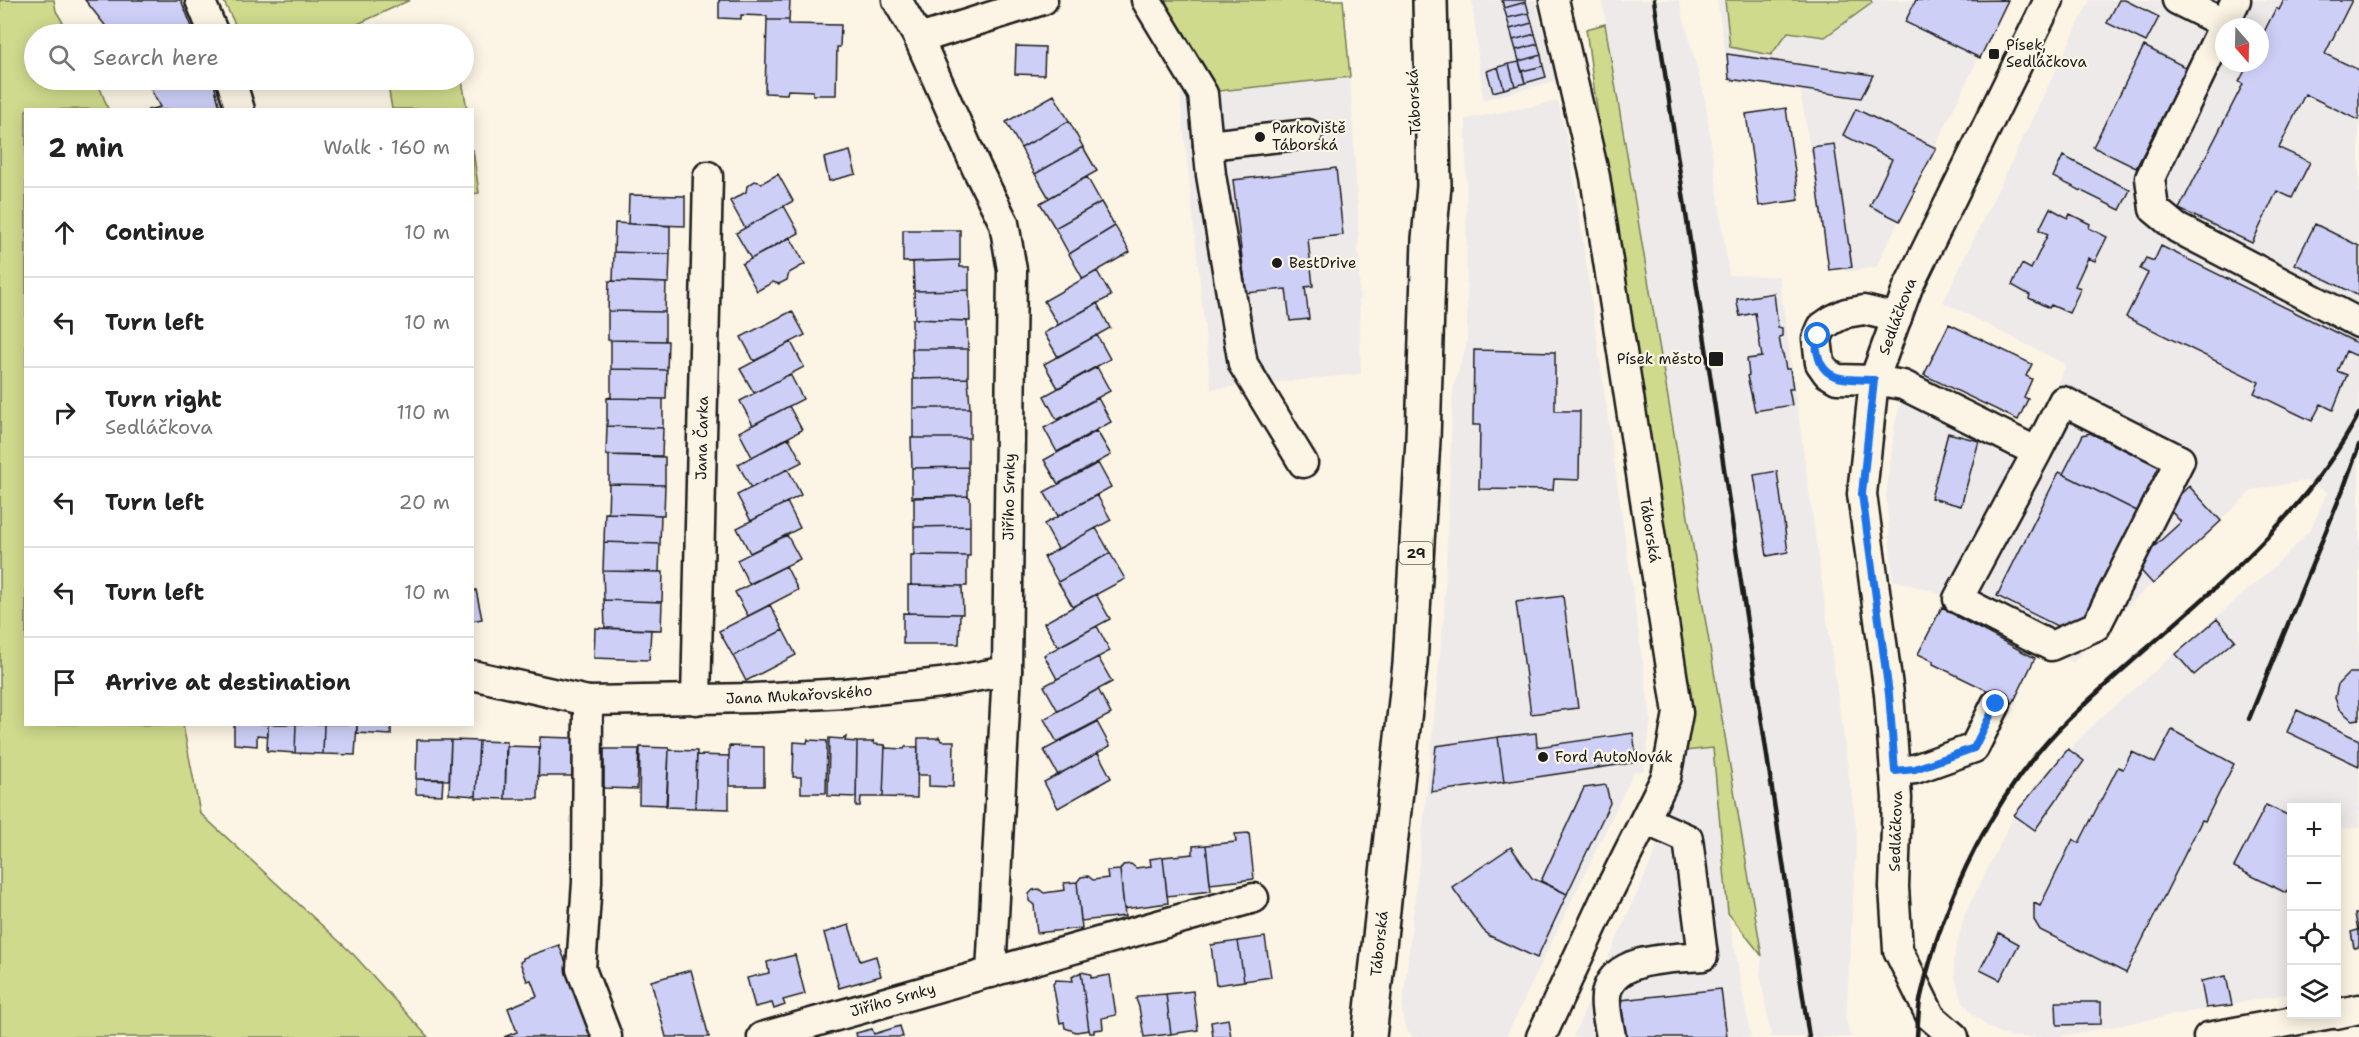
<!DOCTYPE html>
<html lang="en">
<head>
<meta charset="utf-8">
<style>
  body { margin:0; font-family:"Shantell Sans",sans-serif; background:#f6f6f6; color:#222 }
  .controls { position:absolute; right:18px; bottom:18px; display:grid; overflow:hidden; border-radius:0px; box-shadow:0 3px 15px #0003 }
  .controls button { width:54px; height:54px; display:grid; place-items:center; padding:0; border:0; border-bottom:2px solid #e0e0e0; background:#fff; color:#222; font:30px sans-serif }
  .compass { position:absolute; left:2215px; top:18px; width:54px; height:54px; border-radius:50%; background:#fff; box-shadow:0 3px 15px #0003; rotate:160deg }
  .stop { position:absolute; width:18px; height:18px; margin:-14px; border:4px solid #1a73e8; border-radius:50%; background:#fff }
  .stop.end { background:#1a73e8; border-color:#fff; box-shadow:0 2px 6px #0008 }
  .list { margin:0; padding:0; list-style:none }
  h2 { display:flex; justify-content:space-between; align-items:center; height:78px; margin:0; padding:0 24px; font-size:26px }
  h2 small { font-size:20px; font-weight:400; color:#767676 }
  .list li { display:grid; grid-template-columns:39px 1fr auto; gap:18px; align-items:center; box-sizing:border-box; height:90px; padding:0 24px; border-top:2px solid #e0e0e0 }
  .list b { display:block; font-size:22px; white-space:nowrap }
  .list p { margin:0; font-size:20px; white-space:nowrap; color:#767676 }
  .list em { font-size:20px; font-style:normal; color:#767676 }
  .icon { flex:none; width:33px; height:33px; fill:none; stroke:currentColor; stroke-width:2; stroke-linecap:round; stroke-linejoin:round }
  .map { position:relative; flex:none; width:2359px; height:1037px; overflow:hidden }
  .search { position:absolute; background:#fff; box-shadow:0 3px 15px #0003; left:24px; top:24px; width:450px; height:66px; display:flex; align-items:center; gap:15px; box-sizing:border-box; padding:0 21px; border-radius:33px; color:#767676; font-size:22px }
  .panel { position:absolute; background:#fff; box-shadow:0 3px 15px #0003; left:24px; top:108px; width:450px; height:618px; border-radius:0px }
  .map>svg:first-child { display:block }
</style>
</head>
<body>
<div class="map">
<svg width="2359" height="1037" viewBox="0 0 2359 1037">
  <rect width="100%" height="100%" fill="#fcf5e5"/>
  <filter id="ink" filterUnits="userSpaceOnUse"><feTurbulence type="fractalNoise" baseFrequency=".0167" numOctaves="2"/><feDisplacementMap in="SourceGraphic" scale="12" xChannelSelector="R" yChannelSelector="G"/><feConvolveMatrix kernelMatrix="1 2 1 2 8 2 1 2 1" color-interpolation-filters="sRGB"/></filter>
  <g filter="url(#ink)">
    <!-- built -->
    <path fill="#eeeaea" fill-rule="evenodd" d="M1472 0H1535L1556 81 1483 100Z
      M1602 0H1679L1705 99 1729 275 1779 276 1857 833 1846 1020 1851 1037H1771L1760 973 1762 956Z
      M1717 0H2007L1876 267 1847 272 1844 270 1830 269 1800 90 1730 82Z
      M2090 0H2359V828L2337 829 2336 808H2292V963L2286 994 2057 1037H2009L1990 1028 1972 1014 1962 999 1956 982 1953 961 1964 916 2013 818 2040 780 2096 722 2274 567 2311 529 2327 492 2306 481 2253 490 2095 637 2073 663 1932 591 1893 580 1886 496 1895 423 1911 369 2033 434 2066 365 1943 302ZM2224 27H2260V63H2224Z
      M1350 77 1358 212 1361 374 1211 389 1180 95Z
      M1558 101 1571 157 1651 720 1644 770 1634 772 1506 1037H1413L1406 1029 1402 1012 1426 799 1444 612 1453 388 1467 342 1466 119Z
      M1713 748 1728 913 1751 1037H1573L1654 855 1685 751Z"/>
    <!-- green -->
    <path fill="#cfda8d" stroke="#767b54" stroke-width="1.5" d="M0 0H54L56 11 70 34H34V80H97L108 109 26 110V724L183 725 200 813 354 955 428 1037H0Z
      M223 0H410L336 34H240Z
      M1166 0H1343L1350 77 1219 91 1167 5Z
      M1725 0H1871L1872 3 1825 37 1788 32 1771 55 1730 47Z
      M1605 24 1762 956 1728 913 1713 748 1685 751 1586 29Z
      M387 80H462L467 109H392Z
      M473 149 479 193 473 194 472 193Z"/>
    <!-- building -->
    <path fill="#cdcff7" stroke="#1c1c1c" stroke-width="1.5" d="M85 0H181L195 34H112Z
      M719 0H790L789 20H767V16L741 15V19L719 18Z
      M1502 0H1526V2L1504 8Z
      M1916 0 1933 1 2008 0 1980 58 1905 22Z
      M2119 0H2125L2159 17 2146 42 2107 23Z
      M2284 0H2352L2325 54 2359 70V117L2358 120 2305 94 2279 148 2310 162 2292 198 2277 191 2252 243 2179 209 2243 84 2239 82 2249 63H2260V40L2276 8 2279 10Z
      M1526 2 1529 13 1507 18 1504 8Z
      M1529 13 1532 23 1510 29 1507 18Z
      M767 20H789V24L841 25 840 47H837L836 95H813V91L788 90 787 94 765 93Z
      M1532 23 1535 34 1513 40 1510 29Z
      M1535 34 1538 44 1516 50 1513 40Z
      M1538 44 1541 55 1519 61 1516 50Z
      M1016 46 1045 47 1044 75 1015 74Z
      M2144 46 2187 68 2136 168 2093 147Z
      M1727 54 1873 75 1861 98 1729 79Z
      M1541 55 1543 66 1522 71 1519 61Z
      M1519 62 1525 83 1515 86 1509 64Z
      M1509 64 1515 86 1504 89 1498 67Z
      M1543 66 1546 77 1525 83 1522 71Z
      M1498 67 1504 89 1493 92 1487 71Z
      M146 80H213L220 108 214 110H147L160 107Z
      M1054 95 1069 121 1021 148 1006 122Z
      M1786 108 1799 200 1759 206 1746 114Z
      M1856 109 1936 148 1913 191 1915 192 1900 221 1870 206 1892 159 1843 135Z
      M1069 121 1083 147 1035 174 1021 148Z
      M1834 144 1852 267 1829 270 1812 147Z
      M1083 147 1097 171 1049 198 1035 174Z
      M850 151 856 174 829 181 824 158Z
      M2063 156 2130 190 2120 210 2053 177Z
      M1336 168 1343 235 1308 239 1313 286 1305 287 1309 319 1290 321 1286 289 1246 293 1233 180Z
      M778 174 793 201 745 228 730 201 746 192 747 186 755 181 762 183Z
      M1087 177 1101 202 1055 228 1040 203Z
      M629 195 685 196V226L628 224Z
      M1101 202 1115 226 1069 254 1055 228Z
      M784 206 799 233 751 259 736 233Z
      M2050 208 2068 218 2070 214 2090 224 2089 228 2107 237 2095 261 2088 258 2075 286 2081 288 2069 313 2051 305 2049 308 2029 298 2030 295 2012 285 2022 264 2031 269 2048 234 2039 230Z
      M615 223 670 226V254L614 252Z
      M2315 224 2359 246V296L2295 264Z
      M1115 226 1130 252 1083 279 1069 254Z
      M903 230H960V260L903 262Z
      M790 237 805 264 789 273 787 280 779 284 773 282 757 291 742 264Z
      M2161 246 2359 344 2357 356 2346 351 2337 371 2347 375 2333 410 2321 404 2312 421 2254 393 2259 382 2126 317 2148 273 2140 269 2146 258 2154 261Z
      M614 252 670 254 669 283 613 281Z
      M960 260V267H969V290L914 291 913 262Z
      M1097 271 1111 296 1058 325 1044 301Z
      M609 281 666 283 665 312 608 311Z
      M969 290 970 321 915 319 914 291Z
      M1774 293 1778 327 1782 328V336L1779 337 1782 354H1783L1786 369H1790L1793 389H1789L1792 405 1755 411 1747 376 1749 375 1747 359 1762 357 1755 313 1740 316 1737 303V299Z
      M1097 303 1110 328 1058 357 1044 333Z
      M608 311 665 312V341L608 340Z
      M792 311 805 335 754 361 741 337Z
      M912 319 967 321 968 349H912Z
      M1949 324 2032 364 2026 376 2032 379 2024 397 2028 399 2018 420 1924 375Z
      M1097 335 1110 359 1058 388 1044 364Z
      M608 340 668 341 667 370 611 369V341Z
      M791 342 804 367 754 393 740 369Z
      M912 349H968V378L913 379Z
      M1474 350 1555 352V411H1580L1579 480 1554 479 1553 490 1479 489 1480 425H1473Z
      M1097 367 1110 391 1057 420 1044 396Z
      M611 369 667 370 666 399 607 398 611 397Z
      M790 374 803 399 753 425 740 401Z
      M968 378 970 408H913V379Z
      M607 398 663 399V428L607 426Z
      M1098 398 1111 422 1057 452 1044 428Z
      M789 406 802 430 752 457 739 432Z
      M913 408H970V438H913Z
      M607 426 663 428 662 456 606 455Z
      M1097 431 1111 455 1058 484 1044 460Z
      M1948 433 1979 441 1961 506 1931 498Z
      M2090 433 2164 469 2141 513 2063 474 2083 435Z
      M789 438 802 462 751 488 738 464Z
      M911 438H968V467L912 468Z
      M606 455 665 457V485L609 484V456Z
      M1098 463 1111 487 1058 516 1044 492Z
      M968 467V496L912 498V468Z
      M788 469 801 495 751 521 737 495Z
      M1777 471 1788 552 1767 556 1754 475Z
      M2059 472 2141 513 2089 619 2063 629 1997 596Z
      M609 484 665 485 664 515 608 513Z
      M2189 486 2221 521 2153 584 2135 564 2181 522 2167 507Z
      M1097 495 1111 520 1058 549 1044 524Z
      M968 496 970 498V526L914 527V497Z
      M787 502 800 528 750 553 737 528Z
      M605 513 661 515 660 544 604 542Z
      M970 526V556L914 555V527Z
      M1096 528 1110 553 1058 582 1044 557Z
      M787 535 800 559 749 584 737 560Z
      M604 542 660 544 659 572 603 571Z
      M1110 553 1125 579 1073 607 1058 582Z
      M911 555 967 556V586L911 585Z
      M786 566 798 590 748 616 735 592Z
      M603 571 663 572 662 602 604 600Z
      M908 585 962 586 963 614 908 613Z
      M476 590 482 619 472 621V591Z
      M1096 594 1110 619 1058 647 1044 623Z
      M1563 596 1578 708 1531 714 1516 602Z
      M604 600 662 602 661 630 605 628Z
      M770 605 783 630 733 656 719 631Z
      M1942 607 1958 615 1957 617 2035 658 2013 703 1933 664V661L1918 654Z
      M903 613 960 614 959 644H903Z
      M2217 619 2235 640 2194 675 2176 654Z
      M1097 626 1110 651 1057 679 1044 655Z
      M595 628 651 630 649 660 594 658Z
      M783 630 796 655 746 681 733 656Z
      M1098 657 1112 682 1058 711 1044 686Z
      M2349 673H2359V719L2352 720 2339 709 2335 698 2338 684Z
      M1098 689 1111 714 1057 742 1044 719Z
      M2297 710 2359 740V766L2287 732Z
      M1097 722 1110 746 1058 775 1044 750Z
      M234 724H268V736L257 735V746L234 744Z
      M268 724H296L295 753 267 751Z
      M296 724H324L323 754 295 753Z
      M324 724H357L355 755 323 754Z
      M357 724H391V735L357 733Z
      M2172 730 2234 764 2205 821 2202 820 2126 973 2040 930 2034 920V903L2040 906 2073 839 2079 843 2118 767 2123 769 2132 752 2155 763Z
      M1536 733 1537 747 1633 733 1637 762 1504 782 1498 737Z
      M939 736 941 741H954L953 787 929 786V775H917L918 738H939Z
      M540 737 573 738 572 776H538Z
      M846 737 845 741 857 742 856 797 828 796 829 738 843 739Z
      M1498 737 1504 782 1431 792 1436 746Z
      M808 739 809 740 827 741 826 793H801V777H793L794 742 807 743Z
      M417 740H451L449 780 416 779Z
      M451 740 479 741 476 796 449 794Z
      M873 740 874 744 885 745 883 797H861L860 806H856L857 742H873Z
      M479 741 507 742 505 799 476 798Z
      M885 745 886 748 904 749 906 745V747H918L917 798 883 797Z
      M506 746 539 747 538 799H505Z
      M729 746 764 747V786H729Z
      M640 747 669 748 667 805 639 804Z
      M604 749H639L637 789 604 788Z
      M2068 749 2084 761 2035 830 2014 815Z
      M669 750 697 751 695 808 666 807Z
      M1098 753 1111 778 1058 808 1044 782Z
      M697 755 729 756V809L695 808Z
      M416 779H443L442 795 416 794Z
      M1606 785 1610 803 1567 894 1541 881 1584 788Z
      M2266 805 2292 817V882L2286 893 2234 867Z
      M1249 833 1254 879 1210 884 1206 845 1236 842 1235 834Z
      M1206 845 1211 891 1167 896 1163 857 1193 854V846Z
      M1511 847 1532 878 1567 894 1537 958 1490 936 1483 930 1452 887Z
      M1163 857 1168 903 1124 909 1120 870 1123 865 1131 864 1136 868 1151 866 1150 859Z
      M1120 870 1125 916 1081 921 1077 882 1081 877 1088 876 1093 880 1108 878 1107 871Z
      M1077 882 1082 928 1037 933 1034 905 1029 901V894L1033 890 1039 889 1044 893 1065 890 1064 883Z
      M2355 914H2359V947L2354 948 2351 932 2358 930Z
      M849 925 860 961 876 956 881 976 839 988 824 933Z
      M1999 933 2019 944 2000 980 1980 970Z
      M1265 937 1271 977 1244 981 1238 941Z
      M1238 941 1244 981 1216 985 1211 945Z
      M559 945 595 1037H504L517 1032 508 1008 537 996 531 980 527 981 520 962 523 960V958Z
      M795 955 805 994 783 1000 785 1005 774 1009 772 1003 755 1007 747 978 769 973 767 962Z
      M691 970 709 1037H666L651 981Z
      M1081 972 1091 974V978L1110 975 1116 1015 1102 1018 1103 1029 1094 1030V1033H1090L1089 1030Z
      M1081 972 1089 1030 1076 1032 1065 1028 1064 1022 1060 1023 1053 984 1056 980 1073 981 1072 977Z
      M2226 976 2232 1005 2206 1008 2201 981Z
      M1721 989 1727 1037H1625L1621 1000Z
      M1193 991 1198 1030 1171 1034 1166 994Z
      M1166 994 1171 1034 1144 1037 1139 1007 1136 999 1139 996Z
      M2056 1002H2101V1024L2057 1025Z
      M1228 1019 1231 1037H1213L1211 1022Z
      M900 1026 903 1037H857L856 1033 872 1029 874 1034Z"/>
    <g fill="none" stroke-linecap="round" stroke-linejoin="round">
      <!-- minor casing -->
      <g stroke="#1c1c1c" stroke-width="33">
        <g id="minor">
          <path d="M200 0 214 34"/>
          <path d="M897 0 919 39 977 169 1004 223 1012 270 1007 671 991 973"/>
          <path d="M1146 0 1203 94 1211 175 1243 364 1303 463"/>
          <path d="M2177 0 2225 24"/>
          <path d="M2236 0 2150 178 2154 209 2177 228 2359 323"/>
          <path d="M919 39 1043 0"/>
          <path d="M231 80 240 110"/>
          <path d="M1208 145 1308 134"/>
          <path d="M1897 318 1864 310 1846 313 1832 320 1822 327 1817 339 1820 363 1827 373 1837 379 1874 380 1903 385 2037 452 1958 599 2051 646 2096 626 2180 460 2063 401 2037 452"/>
          <path id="s1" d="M472 675 588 701 754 698 845 693 941 683 1007 671"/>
          <path id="s2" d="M696 700 708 176"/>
          <path d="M588 701 587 882 581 969 607 1037"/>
          <path d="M1895 771 1915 769 1974 748 1996 704"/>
          <path d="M2336 1014 2359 1009"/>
          <path id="s3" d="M762 1037 1254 898"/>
          <path d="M1541 1037 1606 897 1666 777 1678 713 1595 177 1554 0"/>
          <path d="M1611 1037C1609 1023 1603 1004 1607 990 1618 956 1673 959 1703 956L1688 839 1645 820"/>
          <path id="s4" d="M1954 1037 1931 1017 1898 950 1894 887 1897 798 1889 694 1862 494 1874 380 1908 287 2049 0"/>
          <path d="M2208 1037 2331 1014"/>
        </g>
      </g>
      <!-- major casing -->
      <g stroke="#1c1c1c" stroke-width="38">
        <g id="major">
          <path id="s5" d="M1369 1037 1410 664 1423 440 1429 239 1434 186 1430 0"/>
        </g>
      </g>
      <!-- minor -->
      <use href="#minor" stroke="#fcf5e5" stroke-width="28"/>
      <!-- major -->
      <use href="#major" stroke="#fcf5e5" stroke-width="33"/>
      <!-- rail -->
      <path stroke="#1c1c1c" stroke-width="4.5" d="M1654 0 1809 1037
        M2249 719 2344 487 2359 445
        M1917 1037C1918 1024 1918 1009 1921 996 1944 897 1995 790 2069 719 2170 621 2291 541 2359 414"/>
    </g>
  </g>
  <g fill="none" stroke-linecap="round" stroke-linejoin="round" filter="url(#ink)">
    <!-- route -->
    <path stroke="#1a73e8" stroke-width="8" d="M1818 336C1816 342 1816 349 1818 355 1824 383 1850 379 1874 380L1862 494 1889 694 1895 771 1915 769 1974 748 1996 704"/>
  </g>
  <!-- markers -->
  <g fill="#1c1c1c" stroke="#fcf5e5" stroke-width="2">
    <rect x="1988" y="48" width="12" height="12" rx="3"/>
    <circle cx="1260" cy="137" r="6"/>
    <circle cx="1277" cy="263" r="6"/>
    <rect x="1708" y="351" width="16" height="16" rx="3"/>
    <circle cx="1543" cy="757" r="6"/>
  </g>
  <g text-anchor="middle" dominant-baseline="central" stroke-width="4.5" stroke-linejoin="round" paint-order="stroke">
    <!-- shield labels -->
    <rect fill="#fcf5e5" stroke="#5f5d58" stroke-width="1.5" x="1399.5" y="542" width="33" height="22" rx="4.5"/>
    <g font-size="14" font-weight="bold" fill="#1c1c1c">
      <text x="1416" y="553">29</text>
    </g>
    <!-- poi labels -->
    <g font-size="15" fill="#1c1c1c" stroke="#fcf5e5" text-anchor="start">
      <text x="2006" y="45">Písek,<tspan x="2006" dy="17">Sedláčkova</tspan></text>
      <text x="1272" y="128">Parkoviště<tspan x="1272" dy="17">Táborská</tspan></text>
      <text x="1289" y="263">BestDrive</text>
      <text x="1702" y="359" text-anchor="end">Písek město</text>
      <text x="1555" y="757">Ford AutoNovák</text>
    </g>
    <!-- street labels -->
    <g font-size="15" fill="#1c1c1c" stroke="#fcf5e5">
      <text transform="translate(1414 102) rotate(-93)">Táborská</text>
      <text stroke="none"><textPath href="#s4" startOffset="746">Sedláčkova</textPath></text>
      <text stroke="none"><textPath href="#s2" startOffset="262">Jana Čarka</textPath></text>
      <text transform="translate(1009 497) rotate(-89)">Jiřího Srnky</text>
      <text transform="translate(1650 530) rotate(81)">Táborská</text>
      <text stroke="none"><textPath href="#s1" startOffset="330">Jana Mukařovského</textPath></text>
      <text stroke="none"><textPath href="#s4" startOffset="224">Sedláčkova</textPath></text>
      <text stroke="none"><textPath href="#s5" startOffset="94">Táborská</textPath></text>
      <text stroke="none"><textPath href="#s3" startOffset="136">Jiřího Srnky</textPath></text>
    </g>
  </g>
</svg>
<div class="controls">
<button>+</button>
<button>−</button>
<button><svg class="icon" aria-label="locate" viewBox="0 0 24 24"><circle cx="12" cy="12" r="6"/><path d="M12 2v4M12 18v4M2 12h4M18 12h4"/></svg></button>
<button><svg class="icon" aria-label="layers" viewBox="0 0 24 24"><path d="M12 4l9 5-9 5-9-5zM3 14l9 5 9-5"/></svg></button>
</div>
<svg class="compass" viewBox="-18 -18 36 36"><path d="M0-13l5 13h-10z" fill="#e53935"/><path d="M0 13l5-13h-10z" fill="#767676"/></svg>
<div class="stop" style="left:1818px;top:336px"></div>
<div class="stop end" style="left:1996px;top:704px"></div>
<div class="search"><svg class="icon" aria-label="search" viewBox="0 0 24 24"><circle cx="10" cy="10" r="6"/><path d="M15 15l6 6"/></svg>Search here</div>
<section class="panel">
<h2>2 min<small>Walk · 160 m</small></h2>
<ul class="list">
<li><svg class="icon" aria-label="ahead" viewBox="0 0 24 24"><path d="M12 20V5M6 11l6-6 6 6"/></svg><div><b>Continue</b></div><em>10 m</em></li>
<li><svg class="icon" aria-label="left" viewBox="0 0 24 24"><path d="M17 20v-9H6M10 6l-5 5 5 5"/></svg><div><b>Turn left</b></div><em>10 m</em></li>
<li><svg class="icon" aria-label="right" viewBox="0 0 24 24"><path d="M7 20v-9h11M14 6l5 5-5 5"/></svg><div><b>Turn right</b><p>Sedláčkova</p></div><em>110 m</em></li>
<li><svg class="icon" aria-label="left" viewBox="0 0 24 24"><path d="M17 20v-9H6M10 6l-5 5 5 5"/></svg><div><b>Turn left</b></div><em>20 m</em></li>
<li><svg class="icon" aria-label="left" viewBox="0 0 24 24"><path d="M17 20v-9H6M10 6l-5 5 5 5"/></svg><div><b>Turn left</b></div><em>10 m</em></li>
<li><svg class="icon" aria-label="arrive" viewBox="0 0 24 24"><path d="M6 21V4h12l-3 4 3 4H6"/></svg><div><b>Arrive at destination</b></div></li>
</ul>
</section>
</div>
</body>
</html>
